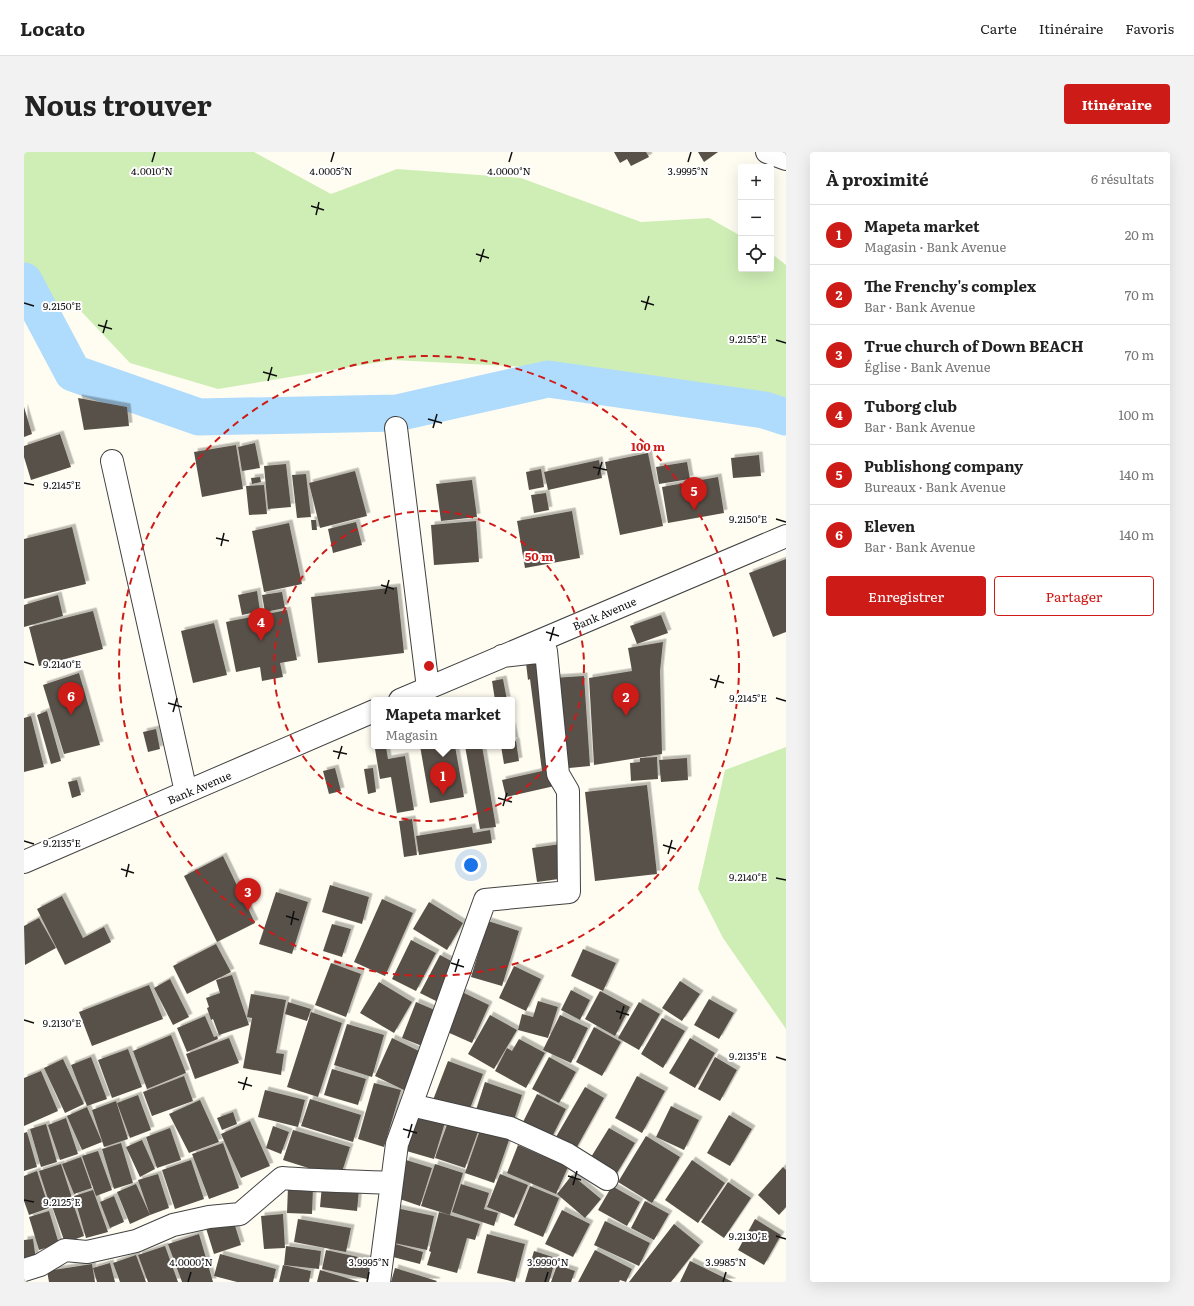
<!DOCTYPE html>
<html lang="fr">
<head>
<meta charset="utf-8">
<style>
  body { margin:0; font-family:Literata,serif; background:#f2f2f2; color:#222 }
  .controls { position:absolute; right:12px; top:12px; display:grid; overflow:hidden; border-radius:4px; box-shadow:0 4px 16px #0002 }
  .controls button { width:36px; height:36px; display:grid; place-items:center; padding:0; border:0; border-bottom:1px solid #e0e0e0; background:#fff; color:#222; font:20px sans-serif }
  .you { position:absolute; left:447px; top:713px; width:14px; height:14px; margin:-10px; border:3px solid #fff; border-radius:50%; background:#1a73e8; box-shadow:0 0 0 6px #1a73e833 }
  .badge { display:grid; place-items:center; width:26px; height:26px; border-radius:50%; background:#cd1b18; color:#fff; font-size:13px; font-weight:700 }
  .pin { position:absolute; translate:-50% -33px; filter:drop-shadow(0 1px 2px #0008) }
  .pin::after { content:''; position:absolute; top:21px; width:14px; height:12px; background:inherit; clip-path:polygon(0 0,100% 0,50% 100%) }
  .popup { position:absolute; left:347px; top:545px; width:144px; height:52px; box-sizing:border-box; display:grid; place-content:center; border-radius:4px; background:#fff; filter:drop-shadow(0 1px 3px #0005); font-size:13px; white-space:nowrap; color:#767676 }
  .popup b { font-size:15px; color:#222 }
  .popup::after { content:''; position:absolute; left:50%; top:100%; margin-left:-8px; border:8px solid transparent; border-top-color:#fff }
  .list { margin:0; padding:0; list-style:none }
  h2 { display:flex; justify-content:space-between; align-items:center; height:52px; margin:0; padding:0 16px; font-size:17px }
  h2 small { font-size:13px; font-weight:400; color:#767676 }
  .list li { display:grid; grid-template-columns:26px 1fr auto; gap:12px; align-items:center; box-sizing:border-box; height:60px; padding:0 16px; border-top:1px solid #e0e0e0 }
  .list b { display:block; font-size:15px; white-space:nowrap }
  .list p { margin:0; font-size:13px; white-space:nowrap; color:#767676 }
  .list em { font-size:13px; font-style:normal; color:#767676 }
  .actions { display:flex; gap:8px; padding:12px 16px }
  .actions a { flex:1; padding:9px 0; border:1px solid #cd1b18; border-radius:4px; text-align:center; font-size:14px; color:#cd1b18 }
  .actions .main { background:#cd1b18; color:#fff }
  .icon { flex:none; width:22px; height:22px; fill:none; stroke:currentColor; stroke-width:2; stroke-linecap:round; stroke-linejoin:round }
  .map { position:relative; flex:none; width:762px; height:1130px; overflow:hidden; border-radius:4px }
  header { display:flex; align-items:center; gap:24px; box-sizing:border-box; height:56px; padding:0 20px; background:#fff; border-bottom:1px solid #e0e0e0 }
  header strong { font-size:19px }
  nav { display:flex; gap:22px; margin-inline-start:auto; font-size:14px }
  .intro { display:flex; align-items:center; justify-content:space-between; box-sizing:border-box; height:96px; padding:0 24px }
  h1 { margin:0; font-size:28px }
  .button { padding:10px 18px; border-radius:4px; background:#cd1b18; color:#fff; font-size:14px; font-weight:700 }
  main { display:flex; gap:24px; padding:0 24px }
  aside { flex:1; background:#fff; border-radius:4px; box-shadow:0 4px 16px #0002 }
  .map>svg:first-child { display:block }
</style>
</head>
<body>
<header>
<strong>Locato</strong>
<nav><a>Carte</a><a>Itinéraire</a><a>Favoris</a></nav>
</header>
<div class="intro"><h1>Nous trouver</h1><a class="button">Itinéraire</a></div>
<main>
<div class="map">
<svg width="762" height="1130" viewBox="0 0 762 1130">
  <defs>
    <filter id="shadow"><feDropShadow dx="3.5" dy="-3.5" stdDeviation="0" flood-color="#0004"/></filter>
  </defs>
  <rect width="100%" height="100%" fill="#fffdf1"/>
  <!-- green -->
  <path fill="#cfeeb6" d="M0 0H230L307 42 373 17 497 26 617 70 685 66 717 84V117H747V101L762 113V249L584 219 368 208 194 237 106 211 53 155 0 164Z
    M762 595V877L699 786 674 737 701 618Z"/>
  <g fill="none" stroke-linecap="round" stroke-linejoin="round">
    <!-- river -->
    <path stroke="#afdbfc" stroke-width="37" d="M0 129 49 221 175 265 373 261 524 227 740 258 762 265"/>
  </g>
  <!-- building -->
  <path fill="#59514a" filter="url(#shadow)" d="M590 0H622L625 5 607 14 603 7 596 11Z
    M674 0H694L680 10Z
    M54 246 103 255 105 274 60 278Z
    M0 255 8 282 0 285Z
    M36 282 47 315 7 328 0 305V294Z
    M231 291 236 316 218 319 214 295Z
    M212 293 219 337 178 345 170 300Z
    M624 301 639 374 596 383 581 310Z
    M735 303 737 324 709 326 707 306Z
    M575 308 578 326 524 338 520 320Z
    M663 310 666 327 635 332 632 315Z
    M262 312 267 355 244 357 240 314Z
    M517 317 520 335 505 338 502 320Z
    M331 319 343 364 296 376 285 331Z
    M282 322 287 365 273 366 268 323Z
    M236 325 237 330 228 332 227 326Z
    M694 325 700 361 644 371 638 335Z
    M448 328 453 365 417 369 412 332Z
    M240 333 243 362 225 363 222 334Z
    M522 341 525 358 510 361 507 343Z
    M548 359 556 406 501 416 493 369Z
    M287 368H292L293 378H288Z
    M452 369 455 410 410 413 407 373Z
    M332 370 338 393 309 401 304 377Z
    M265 371 278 432 240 440 228 379Z
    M48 375 62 432 0 447V387Z
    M762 407V480L749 485 725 421Z
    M373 435 380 501 294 511 287 445Z
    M233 439 236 459 218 463 214 443Z
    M258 440 261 456 241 460 238 443Z
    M34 443 39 464 0 475V453Z
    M263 458 273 508 256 511 259 525 238 529 236 515 212 520 202 470Z
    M69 459 79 497 15 514 5 475Z
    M637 463 644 481 613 492 606 474Z
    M190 471 203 523 169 531 157 479Z
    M639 490 636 519 638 602 570 613 565 526 608 519 604 496Z
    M502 511H518L535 633 482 645 478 628 518 619 506 527 504 528Z
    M55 521 76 593 40 602 19 533Z
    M560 524 566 614 535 617 528 526Z
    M479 527 483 548H471L468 529Z
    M23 559 37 609 27 612 13 563Z
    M7 564 20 615 0 620V566Z
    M488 573 491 589H488Z
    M132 577 136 597 124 600 119 580Z
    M492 589 495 609 480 612 477 594H488V590Z
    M396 594H431L440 645 406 651Z
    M441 594H458L472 675 456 677Z
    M362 595 364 607 381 604 390 658 373 661 367 625 356 627 351 597Z
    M633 605 634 627 607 629 606 611 616 610V606Z
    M663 606 664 628 637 630 635 608Z
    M311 616 317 639 305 642 299 619Z
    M349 616 352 640 344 642 340 617Z
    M53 628 57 643 48 646 44 630Z
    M623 633 633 722 571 729 561 640Z
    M388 667 393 703 380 705 375 669Z
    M448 675 449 681 466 678 468 691 395 703 392 684Z
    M537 692 542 726 513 730 508 696Z
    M199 704 231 771 193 790 160 724Z
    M306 733 345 745 338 772 298 760Z
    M252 740 284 750 268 802 235 792Z
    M38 744 59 786 80 775 87 790 41 813 13 757Z
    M358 747 389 761 361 824 330 810Z
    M405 750 439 771 423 798 389 777Z
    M15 766 32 796 1 813 0 774Z
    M464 769 495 779 478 834 447 825Z
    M308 772 327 777 318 805 299 799Z
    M387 788 412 801 392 839 368 827Z
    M192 792 207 820 163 842 149 814Z
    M559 797 592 811 579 839 547 824Z
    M416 803 435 813 416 851 396 841Z
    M307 811 337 822 322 865 291 853Z
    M490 814 517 827 502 859 475 846Z
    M208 823 225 873 195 883 189 867 187 868 183 856 185 855 182 846 196 841 192 828Z
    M146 827 165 865 149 873 130 836Z
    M656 829 676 842 658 869 638 856Z
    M355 830 388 850 370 881 336 861Z
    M125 833 139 867 68 894 55 860Z
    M547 838 566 848 556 868 537 858Z
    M576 839 606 855 591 884 561 867Z
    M438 840 465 853 448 891 421 879Z
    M227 842 262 848 252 901 260 902 257 923 219 916 228 866 223 865Z
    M685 847 710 861 695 887 670 873Z
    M514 849 534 855 524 886 494 878 498 862 509 865Z
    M264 850 287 857 283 869 261 862Z
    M392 850 413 859 398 894 378 886Z
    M615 850 636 862 615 898 594 886Z
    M287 860 318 871 294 945 263 935Z
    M466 863 493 878 470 917 444 902Z
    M536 863 564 876 547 911 519 898Z
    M181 864 190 885 193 884 194 887 163 900 153 876Z
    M638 866 661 879 639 916 617 902Z
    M323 872 360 883 348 925 310 913Z
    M570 875 597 890 578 924 552 910Z
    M147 883 162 921 123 937 109 899Z
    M205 886 215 911 171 927 162 902Z
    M368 886 399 901 382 939 351 924Z
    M666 886 691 901 671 936 645 921Z
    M495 887 521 901 502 936 471 919 483 896 488 899Z
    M104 897 118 935 88 946 74 908Z
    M67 905 83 947 63 954 47 913Z
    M525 905 552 920 535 951 508 937Z
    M691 905 713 918 696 949 674 937Z
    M39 907 60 952 41 961 20 916Z
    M424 909 459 922 444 962 409 948Z
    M308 917 342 927 334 953 300 943Z
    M17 919 34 959 0 974V926Z
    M160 924 169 949 128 964 119 940Z
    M613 924 641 939 618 981 591 966Z
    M461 930 498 943 489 971 452 958Z
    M350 931 377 938 360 995 334 987Z
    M561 935 580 946 549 1002 529 990Z
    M241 938 281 948 274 975 234 965Z
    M513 942 542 957 526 989 497 974Z
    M114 943 127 978 106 986 93 951Z
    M286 947 337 963 329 990 277 974Z
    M176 948 195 990 165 1001 145 962Z
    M92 949 104 987 80 995 68 958Z
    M647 954 675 968 660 998 632 985Z
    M63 955 78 990 58 998 43 964Z
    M391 957 422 967 410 1007 379 998Z
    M209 960 213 972 198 978 193 966Z
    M705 963 728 977 706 1014 683 1001Z
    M42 966 54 1002 36 1008 24 973Z
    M425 967 455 977 441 1016 411 1006Z
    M226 969 246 1014 217 1026 197 982Z
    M22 972 33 1010 17 1015 6 977Z
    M249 974 265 980 257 1002 242 996Z
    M146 976 157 1008 133 1016 122 985Z
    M585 976 611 991 590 1026 564 1010Z
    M269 978 326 995 316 1026 259 1008Z
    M456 978 485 988 470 1031 441 1021Z
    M3 980 13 1015 0 1019V981Z
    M622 984 656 1005 628 1051 594 1030Z
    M118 988 131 1017 116 1025 102 995Z
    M97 991 109 1031 90 1037 78 997Z
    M199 991 215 1036 185 1047 168 1002Z
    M494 993 544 1015 532 1042 483 1021Z
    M74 999 88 1038 72 1044 58 1004Z
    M57 1005 68 1036 50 1042 38 1012Z
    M167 1008 180 1047 151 1057 138 1018Z
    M382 1008 408 1016 396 1054 370 1045Z
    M668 1008 701 1031 674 1071 641 1048Z
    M37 1012 48 1046 26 1053 15 1019Z
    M411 1012 439 1021 426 1063 397 1054Z
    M759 1015 762 1018V1055L755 1063 734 1043Z
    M13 1019 25 1056 5 1063 0 1049V1024Z
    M134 1022 145 1056 126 1063 114 1028Z
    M476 1022 504 1033 490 1066 463 1055Z
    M548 1023 577 1047 561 1066 533 1042Z
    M704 1030 727 1046 700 1086 677 1070Z
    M112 1032 126 1063 106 1072 93 1040Z
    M437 1032 465 1041 460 1057 474 1061 470 1074 428 1060Z
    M298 1033 335 1037 333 1059 296 1055Z
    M506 1034 535 1046 519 1085 490 1073Z
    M588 1034 616 1050 603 1074 574 1058Z
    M264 1035 289 1036 288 1062 263 1061Z
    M69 1038 84 1080 62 1086 50 1044Z
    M90 1044 100 1070 86 1076 76 1050Z
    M48 1048 60 1084 41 1091 28 1054Z
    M621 1049 645 1062 630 1088 607 1076Z
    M372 1056 410 1064 403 1098 370 1091Z
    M538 1058 566 1072 549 1105 521 1092Z
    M25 1059 35 1092 15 1098 5 1065Z
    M415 1060 456 1072 451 1088 443 1086 433 1121 403 1113 407 1100 405 1099Z
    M259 1062 261 1096 240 1097 237 1064Z
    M208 1064 217 1093 190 1102 181 1073Z
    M274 1067 327 1076 322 1100 270 1090Z
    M731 1067 757 1083 740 1113 714 1098Z
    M581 1069 626 1091 615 1114 570 1093Z
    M650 1072 676 1093 647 1130H605Z
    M175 1082 189 1130H158L144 1092Z
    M463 1082 501 1092 491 1130 453 1121Z
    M9 1087 12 1108 0 1111V1088Z
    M368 1091 399 1100 396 1112 365 1104Z
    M141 1094 154 1130H124L114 1103Z
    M262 1094 297 1099 295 1117 260 1113Z
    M302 1098 348 1108 343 1127 298 1117Z
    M571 1098 608 1117 602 1130 596 1128 595 1130H554Z
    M510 1099 532 1106 525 1130H501Z
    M196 1102 252 1117 249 1130H213L190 1124Z
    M112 1103 122 1130H96L89 1111Z
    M666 1109 709 1130H656Z
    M86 1111 91 1130H73L69 1116Z
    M68 1112 71 1130H25L23 1119Z
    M259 1113 287 1119 285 1130H255Z
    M533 1113 551 1119 547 1130H527Z
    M371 1116 413 1129 412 1130H367Z
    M296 1118 336 1130H293Z"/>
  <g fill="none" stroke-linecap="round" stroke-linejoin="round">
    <!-- minor casing -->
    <g stroke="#424242" stroke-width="24">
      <path id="minor" d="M743 0 762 7
        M372 276 404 536
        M88 309 162 640
        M376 548 762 384
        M0 710 350 559
        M387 953 486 976 543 1002 583 1027
        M0 1118 16 1113 41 1098 63 1100 112 1089 149 1073 185 1065 216 1062 258 1026C294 1029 331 1029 367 1031
        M355 1130 373 992 461 748 545 740 544 639 534 622 522 499 478 504"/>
    </g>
    <!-- minor -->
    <use href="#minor" stroke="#fff" stroke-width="22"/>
  </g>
  <!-- ticks -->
  <path fill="none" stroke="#0f0f0f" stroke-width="1.5" d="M128 10 131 0M307 10 310 0M485 10 488 0M664 10 667 0M287 54 300 58M292 63 295 50M452 102 465 106M456 110 460 97M617 149 630 153M0 151 10 154M621 158 625 144M74 173 88 177M79 181 83 168M752 188 762 191M239 220 253 224M244 229 248 215M404 267 418 271M409 276 413 262M569 315 583 318M574 323 578 310M0 331 10 333M752 367 762 370M192 386 205 389M197 394 200 381M357 433 370 437M361 442 365 428M522 480 535 484M526 489 530 475M0 510 10 513M686 527 700 531M691 536 695 523M752 546 762 549M144 551 158 555M149 560 153 546M309 599 323 602M314 607 318 594M474 646 488 650M479 654 483 641M0 689 10 692M639 693 652 697M644 702 648 688M97 717 110 721M102 725 105 712M752 726 762 728M262 764 275 768M267 773 270 759M427 811 440 815M431 820 435 807M592 859 605 863M596 867 600 854M0 868 10 871M752 905 762 908M214 930 228 934M219 938 223 925M379 977 393 981M384 986 388 972M544 1024 557 1028M549 1033 553 1019M0 1048 10 1050M752 1084 762 1087M164 1130 167 1120M343 1130 345 1120M521 1130 524 1120M699 1130 702 1120"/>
  <!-- distance rings -->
  <g fill="none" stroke="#cd1b18" stroke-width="2" stroke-dasharray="7 5">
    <circle cx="405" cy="514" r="155"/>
    <circle cx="405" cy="514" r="310"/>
  </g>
  <g text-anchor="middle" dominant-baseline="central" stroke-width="4" stroke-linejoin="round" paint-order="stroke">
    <!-- street labels -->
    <g font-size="11" fill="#0f0f0f" stroke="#fff">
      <text transform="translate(580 461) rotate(-23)">Bank Avenue</text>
      <text transform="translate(175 635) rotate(-23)">Bank Avenue</text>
    </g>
  </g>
  <g font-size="10" text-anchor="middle" fill="#0f0f0f" stroke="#fff" stroke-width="4" stroke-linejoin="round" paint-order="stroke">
    <text x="128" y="23">4.0010°N</text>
    <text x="307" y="23">4.0005°N</text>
    <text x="485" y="23">4.0000°N</text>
    <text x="664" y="23">3.9995°N</text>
    <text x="38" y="158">9.2150°E</text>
    <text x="724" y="191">9.2155°E</text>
    <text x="38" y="337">9.2145°E</text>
    <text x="724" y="371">9.2150°E</text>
    <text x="38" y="516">9.2140°E</text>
    <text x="724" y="550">9.2145°E</text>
    <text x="38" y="695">9.2135°E</text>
    <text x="724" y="729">9.2140°E</text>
    <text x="38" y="875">9.2130°E</text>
    <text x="724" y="908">9.2135°E</text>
    <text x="38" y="1054">9.2125°E</text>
    <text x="724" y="1088">9.2130°E</text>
    <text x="167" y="1114">4.0000°N</text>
    <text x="345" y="1114">3.9995°N</text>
    <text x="524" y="1114">3.9990°N</text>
    <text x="702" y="1114">3.9985°N</text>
  </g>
  <circle cx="405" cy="514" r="6" fill="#cd1b18" stroke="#fff" stroke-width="2"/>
  <g font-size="12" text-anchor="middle" font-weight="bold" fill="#cd1b18" stroke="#fff" stroke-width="4" stroke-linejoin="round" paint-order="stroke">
    <text x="624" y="299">100 m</text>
    <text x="515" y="409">50 m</text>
  </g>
</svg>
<div class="controls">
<button>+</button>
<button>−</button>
<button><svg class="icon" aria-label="locate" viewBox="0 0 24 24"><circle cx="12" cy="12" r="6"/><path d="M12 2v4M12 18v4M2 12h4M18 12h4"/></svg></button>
</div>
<div class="you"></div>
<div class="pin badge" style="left:419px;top:643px">1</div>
<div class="popup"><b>Mapeta market</b>Magasin</div>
<div class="pin badge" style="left:602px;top:564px">2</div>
<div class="pin badge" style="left:224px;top:759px">3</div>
<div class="pin badge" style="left:237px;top:489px">4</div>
<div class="pin badge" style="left:670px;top:358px">5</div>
<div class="pin badge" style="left:47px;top:563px">6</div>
</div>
<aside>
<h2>À proximité<small>6 résultats</small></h2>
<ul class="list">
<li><span class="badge">1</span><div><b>Mapeta market</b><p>Magasin · Bank Avenue</p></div><em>20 m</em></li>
<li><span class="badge">2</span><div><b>The Frenchy's complex</b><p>Bar · Bank Avenue</p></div><em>70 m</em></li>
<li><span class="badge">3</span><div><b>True church of Down BEACH</b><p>Église · Bank Avenue</p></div><em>70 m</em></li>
<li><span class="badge">4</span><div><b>Tuborg club</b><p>Bar · Bank Avenue</p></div><em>100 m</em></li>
<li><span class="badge">5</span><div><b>Publishong company</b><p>Bureaux · Bank Avenue</p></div><em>140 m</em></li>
<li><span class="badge">6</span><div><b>Eleven</b><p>Bar · Bank Avenue</p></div><em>140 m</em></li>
</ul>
<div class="actions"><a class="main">Enregistrer</a><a>Partager</a></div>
</aside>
</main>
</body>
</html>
